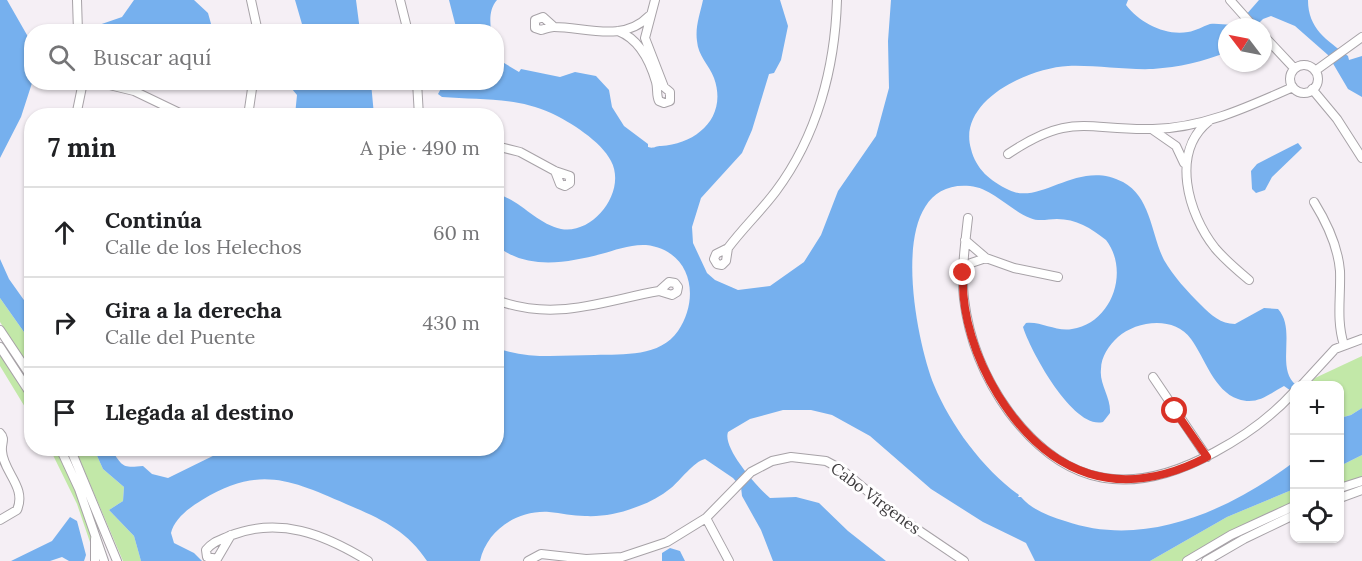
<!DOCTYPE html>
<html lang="es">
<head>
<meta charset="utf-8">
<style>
  body { margin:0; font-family:Lora,serif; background:#f2f2f2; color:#202124 }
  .controls { position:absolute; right:18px; bottom:18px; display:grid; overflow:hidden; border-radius:12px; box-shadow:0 2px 4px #0004 }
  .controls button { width:54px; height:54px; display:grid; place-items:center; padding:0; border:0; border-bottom:2px solid #e0e0e0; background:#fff; color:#202124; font:30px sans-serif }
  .compass { position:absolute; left:1218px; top:18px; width:54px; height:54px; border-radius:50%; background:#fff; box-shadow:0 2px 4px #0004; rotate:302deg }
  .stop { position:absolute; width:18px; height:18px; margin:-14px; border:4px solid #d93025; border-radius:50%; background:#fff }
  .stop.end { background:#d93025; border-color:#fff; box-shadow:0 2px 6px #0008 }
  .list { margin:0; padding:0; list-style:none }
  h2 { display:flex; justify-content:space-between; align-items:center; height:78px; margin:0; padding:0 24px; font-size:26px }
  h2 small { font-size:20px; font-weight:400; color:#757577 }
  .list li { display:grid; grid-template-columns:39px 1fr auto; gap:18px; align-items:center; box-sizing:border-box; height:90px; padding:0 24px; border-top:2px solid #e0e0e0 }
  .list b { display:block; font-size:22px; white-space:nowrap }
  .list p { margin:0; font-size:20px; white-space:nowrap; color:#757577 }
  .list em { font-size:20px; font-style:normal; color:#757577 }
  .icon { flex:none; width:33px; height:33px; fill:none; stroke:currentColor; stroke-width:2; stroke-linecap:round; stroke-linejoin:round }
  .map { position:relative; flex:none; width:1362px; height:561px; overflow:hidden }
  .search { position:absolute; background:#fff; box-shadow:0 2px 4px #0004; left:24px; top:24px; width:480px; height:66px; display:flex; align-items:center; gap:15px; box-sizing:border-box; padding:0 21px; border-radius:24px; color:#757577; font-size:22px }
  .panel { position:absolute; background:#fff; box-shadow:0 2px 4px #0004; left:24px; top:108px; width:480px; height:348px; border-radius:24px }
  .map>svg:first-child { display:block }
</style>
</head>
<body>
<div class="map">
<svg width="1362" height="561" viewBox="0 0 1362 561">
  <rect width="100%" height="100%" fill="#f5eff5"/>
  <!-- green -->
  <path fill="#c2e8a8" d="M0 298 31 342V370L0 322Z
    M0 351 31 401V417L0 366Z
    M1362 356V408L1351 415 1340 418V386H1308L1315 378Z
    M50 449H58L91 527 93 551 77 504Z
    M75 449H94L103 469 124 487 123 501 109 510 134 536 141 561H123Z
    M1362 455V478L1340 485V466Z
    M1294 489V502L1209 544 1182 561H1150L1227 517Z"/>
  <!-- water -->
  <path fill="#76b0ee" d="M0 0H7L31 42 32 83 21 117 0 158Z
    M134 0H194L208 13 213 31H93V27L122 17Z
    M295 0H356L360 31H304Z
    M449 0H497C489 9 490 21 491 31H457Z
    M703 0H780L788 26 781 60 774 73 769 74 752 130 742 153 701 198 692 227 693 243 707 273 715 280 738 290 770 286 804 262 821 235 838 191 876 136 889 88 888 41 891 0H1128L1126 5C1140 23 1165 36 1188 32 1196 31 1203 26 1210 24 1220 23 1228 26 1238 24L1259 0H1308C1308 29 1327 40 1348 56L1349 60 1362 56V97L1348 89 1328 55 1295 26 1271 16 1263 19 1255 27H1227V52C1203 62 1179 67 1153 69 1124 70 1096 65 1068 66 1028 68 957 101 971 149 976 169 990 181 1009 190 1041 206 1078 158 1123 182 1151 197 1151 234 1164 260 1174 277 1187 291 1201 305 1211 315 1221 324 1235 324L1264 308 1278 309C1297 330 1275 368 1296 385L1294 393 1284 386C1269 394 1257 406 1238 399 1214 391 1205 358 1191 339 1174 315 1136 321 1118 337 1109 345 1101 357 1101 369 1099 384 1111 397 1110 413L1103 422C1073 430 1030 350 1023 327L1026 323C1041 321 1056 332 1072 329 1112 323 1130 271 1106 240 1091 228 1076 219 1057 219 1048 219 1039 222 1030 218 1010 210 992 188 970 186 882 178 916 341 934 385 951 426 983 469 1019 495L1018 497H1021C1032 510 1049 516 1065 521 1145 549 1230 510 1294 462V489L1227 517 1150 561H1035L1026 543 983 522 931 489 870 436 832 415 811 410H783L750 419 728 432C722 448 758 488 770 498L796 497 819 503 848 531 886 561H773L761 530 742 496 741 487 733 478 705 459C693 462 681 480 671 488 661 496 650 502 639 506 622 513 603 517 585 516 573 516 561 513 549 512 517 510 487 530 480 561H427C407 530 379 518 346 504 291 480 259 465 202 500 190 507 174 519 171 533L174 543 194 553 202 561H141L134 536 109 510 123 501 124 487 103 469 94 449H111C123 467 122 468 143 466L152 474 168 478 227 449 496 448 497 348C530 360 561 355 595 355 624 354 660 357 678 331 701 297 691 250 646 245 631 244 615 250 601 254 567 263 527 270 497 246V194C520 200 537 224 561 229 594 235 627 191 611 161 601 141 570 122 551 113 516 97 479 100 442 97L438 94 444 83 496 82 497 51 499 60 519 72 521 69 560 77 575 72 596 76 609 90 612 107 624 126 648 144V147C654 149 655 146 661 146 697 144 728 117 714 78 709 65 698 56 697 41 695 27 700 14 703 0Z
    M287 83H371L374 115H295L297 95Z
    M1298 143 1302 148 1298 152 1272 177 1265 190 1256 193 1252 189 1251 171 1257 164Z
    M0 259 9 279 31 310V342L0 298Z
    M1362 408V455L1340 466V418L1351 415Z
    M70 517 77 521 86 555 84 561H69L62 557 50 561H11L52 541Z
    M670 548 680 551 685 561H662V553Z"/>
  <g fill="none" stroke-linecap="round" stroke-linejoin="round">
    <!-- minor casing -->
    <g stroke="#a7a2a7" stroke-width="10">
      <path id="minor" d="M77 0 78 32
        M251 0 258 32
        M400 0 408 32
        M1230 0 1254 27
        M553 26 543 17 535 20V28L541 30C545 29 550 27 554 27 585 27 623 43 649 16
        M618 31C639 39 650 61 656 82 658 89 656 95 659 101L664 103 670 101V92L664 87 645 38 655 0
        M1263 35 1294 68
        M1290 79a14 14 0 1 1 28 0a14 14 0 1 1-28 0Z
        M1315 71 1362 37
        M97 82 134 91 186 116
        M417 82 419 116
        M1312 89 1337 119 1362 158
        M76 116 83 82
        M248 116 253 82
        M1209 121C1170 152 1188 214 1215 248 1225 260 1237 270 1249 280
        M1153 130 1176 146 1184 163
        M496 146 520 152 555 171 570 176V183L565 186 560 184 555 171
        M1008 154C1072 111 1086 131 1153 129 1203 128 1248 107 1293 87
        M1314 202C1327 223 1338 246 1340 271 1341 297 1336 320 1344 345
        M968 218C965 245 961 272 964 299 969 340 985 379 1009 412 1067 489 1133 497 1215 452 1245 436 1271 417 1294 392
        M728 248C743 228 761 211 776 191 817 136 835 68 837 0
        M728 248 726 261 722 265 717 264 714 259 716 254Z
        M986 258 1014 268 1058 277
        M963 273 971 263 986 258 965 240
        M496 300C555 322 602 301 659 291L672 295 677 292 678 287 675 283 669 282 659 291
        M0 330 32 378
        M0 347 32 396
        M1153 377 1207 457
        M1301 386 1335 349 1362 339
        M0 433C6 439 1 443 2 451 3 472 27 487 17 510L0 520
        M60 448 79 489 104 561
        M70 448 117 561
        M1340 488 1362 481
        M1340 498 1362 490
        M706 518 729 561
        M231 535 217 559 207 557 206 550C212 542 220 540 229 536 279 516 324 534 368 561
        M95 561V539
        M528 561 541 554 586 559 622 557 667 542 706 518 751 472 772 461 791 457 826 461 841 469 896 515 964 561
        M1187 561 1231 535 1294 506
        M1206 561 1244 539 1294 515"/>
    </g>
    <!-- minor -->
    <use href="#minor" stroke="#fff" stroke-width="8"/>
  </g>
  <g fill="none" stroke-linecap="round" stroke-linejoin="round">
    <!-- route -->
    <path stroke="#d93025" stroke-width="8" d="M963 273C961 315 976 359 998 395 1049 477 1120 502 1207 457L1175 411"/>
  </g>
  <g text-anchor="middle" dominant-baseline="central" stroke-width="6" stroke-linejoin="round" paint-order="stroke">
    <!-- street labels -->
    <g font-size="16" fill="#3c3a3c" stroke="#fffeff">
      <text transform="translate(876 498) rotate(37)">Cabo Vírgenes</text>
    </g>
  </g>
</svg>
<div class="controls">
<button>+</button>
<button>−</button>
<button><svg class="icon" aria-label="locate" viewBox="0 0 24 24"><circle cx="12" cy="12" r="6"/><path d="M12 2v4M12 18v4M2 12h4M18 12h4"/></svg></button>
</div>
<svg class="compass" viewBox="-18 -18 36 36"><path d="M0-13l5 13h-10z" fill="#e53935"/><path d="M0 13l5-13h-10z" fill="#757577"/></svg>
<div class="stop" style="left:1175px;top:411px"></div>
<div class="stop end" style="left:963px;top:273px"></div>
<div class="search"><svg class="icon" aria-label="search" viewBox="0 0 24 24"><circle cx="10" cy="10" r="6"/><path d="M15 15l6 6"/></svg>Buscar aquí</div>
<section class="panel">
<h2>7 min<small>A pie · 490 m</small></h2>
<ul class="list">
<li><svg class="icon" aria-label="ahead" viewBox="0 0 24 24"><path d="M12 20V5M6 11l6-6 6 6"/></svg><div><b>Continúa</b><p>Calle de los Helechos</p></div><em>60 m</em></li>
<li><svg class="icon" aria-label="right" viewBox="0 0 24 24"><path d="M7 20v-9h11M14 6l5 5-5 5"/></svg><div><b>Gira a la derecha</b><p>Calle del Puente</p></div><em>430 m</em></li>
<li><svg class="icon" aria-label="arrive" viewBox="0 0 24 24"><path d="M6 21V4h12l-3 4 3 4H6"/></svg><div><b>Llegada al destino</b></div></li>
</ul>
</section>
</div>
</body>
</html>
